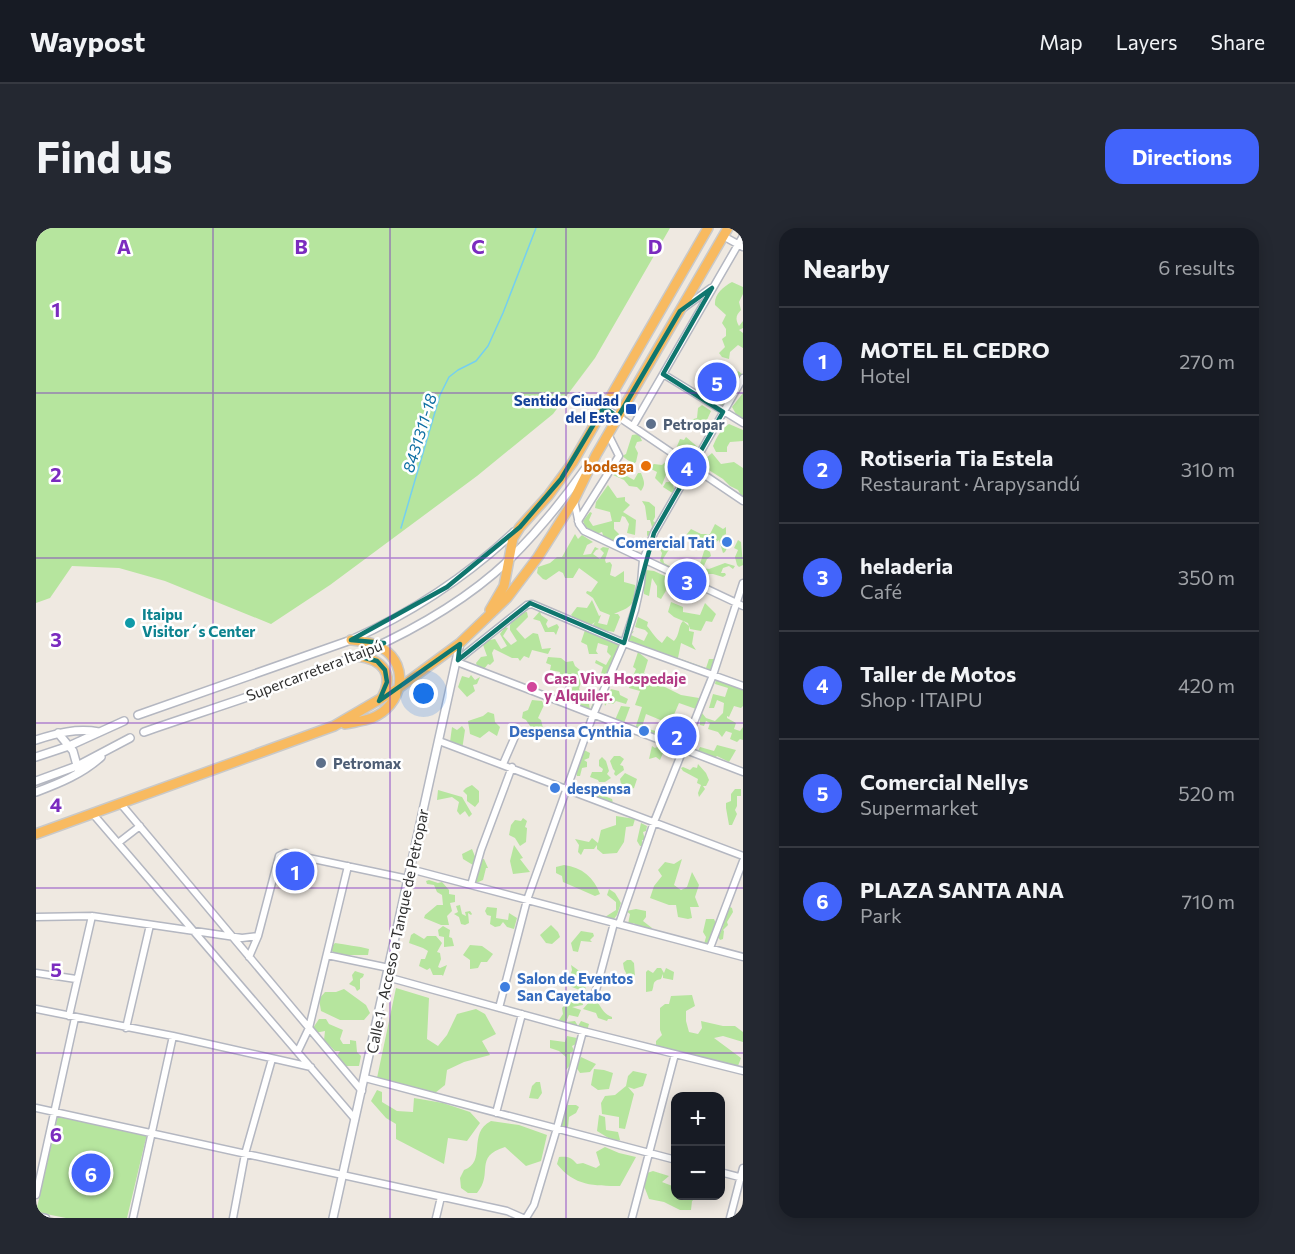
<!DOCTYPE html>
<html lang="en">
<head>
<meta charset="utf-8">
<style>
  body { margin:0; font-family:Commissioner,sans-serif; background:#242831; color:#f1f3f6 }
  .controls { position:absolute; right:18px; bottom:18px; display:grid; overflow:hidden; border-radius:12px; box-shadow:0 3px 15px #0003 }
  .controls button { width:54px; height:54px; display:grid; place-items:center; padding:0; border:0; border-bottom:2px solid #363941; background:#171b24; color:#f1f3f6; font:30px sans-serif }
  .you { position:absolute; left:388px; top:466px; width:21px; height:21px; margin:-15px; border:4px solid #fff; border-radius:50%; background:#1a73e8; box-shadow:0 0 0 9px #1a73e833 }
  .badge { display:grid; place-items:center; width:39px; height:39px; border-radius:50%; background:#4264fb; color:#fff; font-size:20px; font-weight:700 }
  .pin { position:absolute; translate:-50% -50%; border:3px solid #fff; box-shadow:0 2px 6px #0006 }
  .list { margin:0; padding:0; list-style:none }
  h2 { display:flex; justify-content:space-between; align-items:center; height:78px; margin:0; padding:0 24px; font-size:26px }
  h2 small { font-size:20px; font-weight:400; color:#9ea1a6 }
  .list li { display:grid; grid-template-columns:39px 1fr auto; gap:18px; align-items:center; box-sizing:border-box; height:108px; padding:0 24px; border-top:2px solid #363941 }
  .list b { display:block; font-size:22px; white-space:nowrap }
  .list p { margin:0; font-size:20px; white-space:nowrap; color:#9ea1a6 }
  .list em { font-size:20px; font-style:normal; color:#9ea1a6 }
  .map { position:relative; flex:none; width:707px; height:990px; overflow:hidden; border-radius:18px }
  header { display:flex; align-items:center; gap:36px; box-sizing:border-box; height:84px; padding:0 30px; background:#171b24; border-bottom:2px solid #363941 }
  header strong { font-size:28px }
  nav { display:flex; gap:33px; margin-inline-start:auto; font-size:21px }
  .intro { display:flex; align-items:center; justify-content:space-between; box-sizing:border-box; height:144px; padding:0 36px }
  h1 { margin:0; font-size:42px }
  .button { padding:15px 27px; border-radius:18px; background:#4264fb; color:#fff; font-size:21px; font-weight:700 }
  main { display:flex; gap:36px; padding:0 36px }
  aside { flex:1; background:#171b24; border-radius:18px; box-shadow:0 3px 15px #0003 }
  .map>svg:first-child { display:block }
</style>
</head>
<body>
<header>
<strong>Waypost</strong>
<nav><a>Map</a><a>Layers</a><a>Share</a></nav>
</header>
<div class="intro"><h1>Find us</h1><a class="button">Directions</a></div>
<main>
<div class="map">
<svg width="707" height="990" viewBox="0 0 707 990">
  <rect width="100%" height="100%" fill="#efe9e1"/>
  <!-- green -->
  <path fill="#b6e59e" d="M0 0H634L559 130 517 186 441 248 294 357 235 396 129 353 83 340 36 338 14 370 0 375Z
    M696 54 707 59V66L703 74 705 82C700 87 699 91 703 98L707 93V100L703 102 707 105V120L702 117 694 124 693 131 686 129 683 125 689 119 686 111 690 108V101L686 95 690 87 679 77C678 66 687 59 696 54Z
    M681 132 682 139 680 142 693 149H699L702 143 706 146 702 153 693 152 690 156 685 152 681 154 679 158H674L673 164 677 173 693 170 683 182 661 162H668L675 149 669 144 667 139Z
    M707 165V191L700 186 696 179Z
    M666 177 675 183 670 194 665 198 661 196 651 198V193L661 190 662 180Z
    M693 196 707 202V213L694 214 691 219V224H680L677 218C681 209 684 202 693 196Z
    M603 206 606 213 601 214 599 219 602 225 600 234 597 236 586 228 590 226 596 207Z
    M650 209 664 221 660 228 656 230 650 226 648 229 643 228V221L639 223 644 211 648 212Z
    M676 225 685 236 698 234 707 240V271L702 262 694 258 687 251 668 239 669 231Z
    M634 230 643 231 653 241 638 266 627 259 630 254H633L635 252 638 260 640 259 646 249 638 239 631 244 626 257 619 250 621 244 613 240 618 236 626 237Z
    M582 243 598 252 602 245H605C608 253 610 256 605 263L601 259 593 258 588 252 577 247Z
    M572 257 581 270 589 269V273L594 277 587 284 600 292 599 307 591 305 593 296 589 289 586 288 584 294H578V301L583 306 579 314 568 310 566 304 558 307 551 302 547 293 554 284 556 285 553 292 557 298 576 293 574 284 559 280 560 274Z
    M606 273 613 274 619 279V289L617 293 621 296 618 305 611 308V303H614L616 299 614 292H611L609 278Z
    M679 296 687 301 690 299V306L686 308 689 314 697 318H692L689 324 687 325 683 312 677 316 668 311 666 315 660 317 652 313 651 306 655 301 665 306H674Z
    M539 306 542 311 546 307 557 314 551 317 547 327 555 326 559 319 563 321 560 322 557 326 564 331 568 325 564 321 567 319 573 320 569 332 570 335 574 334 576 337 574 347 579 349 588 343V354L599 357C598 379 596 378 578 386H582L584 389 578 404 562 401 557 397 559 394 555 397 540 392 535 387 541 379 551 380 556 372 563 388 565 387 562 395 571 397 574 387 564 383 557 370 550 365 551 363 555 364 562 354 543 340 537 350H529L527 345 523 343 510 352 507 351 501 345 502 339 514 335 521 329H526Z
    M625 311 634 317 637 315 627 331 628 335 637 340 642 333 650 338 652 342 651 344C639 346 631 342 624 333L626 325 622 318Z
    M702 312 705 314 707 337 703 339 701 337 699 329 702 322 698 320Z
    M669 320 674 324 675 328 671 331 667 340 673 341 689 335 699 338 697 341 693 338 687 340 685 345H689L690 347 687 349 677 346H670L667 349 659 346 656 341 663 339Z
    M610 342 618 343 655 360 652 369 643 365 646 362 644 358 638 357 631 361 625 371 621 369V358L616 350 613 368 608 366V345Z
    M635 374 647 379V384L664 387 669 375 680 386 676 394 670 393 665 403 654 401 652 395 638 389 632 384Z
    M504 383 505 387 512 392 510 396 512 400 521 396 523 399 520 407 518 404H509L504 393 497 391Z
    M491 384 492 389 480 401 489 411 497 405 502 406 506 421 515 420 512 426 496 422 493 430 488 428 484 433 482 430H476L458 421 456 425 458 433 454 437 452 436 448 441 441 438 440 435 445 429 451 428 447 417 449 413 459 411 465 421 471 418 464 406 469 399 472 400 467 408 475 417 481 413 474 402V397L482 385Z
    M602 389 612 394 611 398C617 405 619 410 626 415L631 408 638 413C644 407 642 398 647 393L653 398V403L658 404 656 416 660 422 645 415 642 430 670 440 673 431H680L676 444 596 415 593 413 596 404 598 403 595 407 608 413 612 405 609 402 599 399Z
    M549 402 585 414 570 450 564 449 567 439 559 435 560 432 570 437 575 428 571 424 572 418 562 415 560 423 562 426H553L551 417 545 414Z
    M602 424 612 432 608 445 622 452 623 456 645 467 663 470 660 481 643 475 634 496 610 486 606 499 633 507V509L643 512 651 495 654 496 646 517 631 514 599 501 606 479 599 477 604 463 593 460 595 455H599L601 449 597 448 600 441 597 439Z
    M512 429 525 430 530 434 537 433 539 438 544 442 541 444 547 446 550 450 545 454 543 461 545 464 542 466C546 471 543 477 553 476L554 482 558 472H560L555 485 536 475 538 469 535 464 538 454 523 451 524 444 514 442 515 437 510 435Z
    M435 447 439 452 444 449 441 456 437 457 439 463 431 469 422 459 426 448 433 450Z
    M680 451 707 462V478L705 480 698 478 693 489 691 488V490L700 495 698 501 704 503 707 499V512L704 511 701 514 694 511 696 505 690 503 686 509 682 504 672 501 674 495 670 493 668 498 664 497V492L662 490 666 485 670 490 679 493 687 485 688 475 681 472 678 480H673L677 466 689 469 692 460 679 456Z
    M575 461 583 463 584 467 592 471 590 476 580 473 577 476 571 475 569 478 567 468 572 467Z
    M496 472 506 473 508 477 502 490 505 492 507 500 502 502 496 501 490 492 486 490 487 484 492 482Z
    M585 478 594 479 588 495 579 492Z
    M452 484 458 486 459 494 464 499 461 508 453 503 444 510 434 506 432 493 447 488Z
    M426 498 429 502 426 522 414 514 416 499 421 502Z
    M651 516 655 518V521L662 523 664 519 678 523 681 517 700 522 693 534 681 528 678 531 650 522Z
    M616 518 619 520 621 519H628L629 521 632 518 635 525H627L624 532 620 529 613 531Z
    M548 522 554 525 553 530 548 532 551 534V539L546 540 544 548H541L539 540 543 537 542 530Z
    M578 528H584L588 531 584 537 587 538 588 542 580 548 578 546 579 543 577 541 574 533Z
    M566 529 570 533 573 543 571 546 575 550 569 554H563L562 552 554 549 556 544H566L567 541 563 538V532Z
    M662 536 670 545 673 552 670 558H667L669 561 663 569 662 565 665 557 661 555 662 551 647 543 645 540 647 539 654 542 657 539 661 540Z
    M589 545 601 551 598 560 595 561 585 556 584 551Z
    M436 557 443 563V574L439 579 431 573V567L427 563 430 560Z
    M541 558C546 562 549 561 556 562 563 564 569 569 576 571L577 575 575 577 560 568 537 562 536 559Z
    M699 561H705V568H701V578L699 582 701 586 696 597H693L690 580V575L695 573V566Z
    M402 562 426 569 436 586 433 589 429 583 424 587 421 583 423 574 416 569 401 572Z
    M580 588 599 591 597 598 590 599 588 614 581 625 567 626 561 621V617L558 621H548L545 627 542 624 543 617 539 611 553 614 556 610 562 615 565 602 580 597Z
    M487 590 491 593 489 599 491 600 490 614 484 618 479 610 473 607 475 597 479 592 485 593Z
    M605 595 611 598 610 603 607 604 609 612H606L607 618H604L601 613Z
    M478 617 487 630 484 631 494 644 477 646 474 633Z
    M436 621 440 631H448L452 640H450L447 652 440 655 433 650 437 637 427 631 426 626Z
    M646 631 638 657 645 662 651 659 656 644 663 657 659 669 663 679H654L656 690 652 691 642 689 640 677H633L614 670 618 658 626 648 622 642 629 634 638 636Z
    M528 637C546 639 558 650 564 666L559 668 527 654 526 648 520 645V639Z
    M393 652 402 655 406 654 413 662V666L419 667V674L414 675 416 683 411 688 413 697H405L388 690 389 687 401 677H407L406 667 401 664 398 657 391 656 390 653Z
    M573 661 579 665 585 675 581 687 577 692 569 689 580 682V674L571 667Z
    M424 677 426 686 430 688 429 684 434 683 436 686 435 687 432 685 433 695 429 697 425 696 423 689 418 686 422 684 420 678Z
    M451 679 461 680 460 690 472 692 473 685 481 690 478 701 471 699 467 694 464 698 459 699 454 696 455 688 451 687 449 683Z
    M694 679 696 680 697 684 691 694 692 697 687 702 688 703 687 711 684 712 682 709 687 699 690 682Z
    M600 681 610 683V689L607 693 616 700 614 702 601 699 598 695 592 696 594 686 590 683Z
    M670 691H678L681 698 674 716H668L670 709 667 704Z
    M515 697 522 704 524 709 516 716 510 715 504 707Z
    M407 698 414 702 413 709 416 710 418 718 408 719V709L403 708 402 702Z
    M545 703 557 705 558 708 554 712 556 714 545 713 542 724 537 723 535 715Z
    M378 705 388 711 391 708H400L406 715 401 724 404 725 405 731 402 739 404 740 411 737 407 748 406 747H397L394 740 391 742 383 738 385 731H389L392 723 387 720 373 715 375 707Z
    M299 715C310 717 322 718 333 721L332 727H300L296 723V718Z
    M434 717 446 718 457 726 451 734H445L442 740 434 741V732L427 727Z
    M591 732H595L598 735 599 749 593 751 588 741 587 735Z
    M535 737 542 742 547 743 552 748 544 746 540 748 539 751 550 760 546 763 531 757 536 742Z
    M621 740H625L628 745 630 740 638 744 637 752 627 750V746L625 751C615 753 619 757 616 763L610 764V744L612 742 617 745Z
    M319 743 328 746 327 749 324 751V761L321 763 319 759 313 756 317 752 316 747Z
    M360 760 393 770 391 811 402 818 411 807 421 786 440 781 449 786 460 806 446 813 454 827 428 834 411 842 409 857 399 865 341 850Z
    M308 761 330 777 334 785 328 792H304L285 783 283 771 289 764H300Z
    M550 765 559 769 557 776 562 775C567 782 568 786 576 789V791H572L571 793 562 790 560 785 547 781 553 774 548 768Z
    M529 766 533 769 546 770 547 777 536 779 545 782 542 789 533 787 530 794 539 793 542 798 545 793 553 796 551 803 526 797 523 792 527 786 526 780 528 778Z
    M656 767 659 778 650 783V793L653 804 662 806 666 800 665 793 687 798H699L707 804V814L687 808 678 810 705 830 702 838 689 839 682 833 656 830 620 821V813L626 807 624 802V780L629 776H633L635 768Z
    M283 791H290L293 796 307 802 304 811 307 816H314V812L320 813 321 824 325 828 323 838H309L301 828 304 823H299L288 812 289 803 279 805 277 800Z
    M531 808 541 810 540 816 536 818 538 823 534 825V837L530 842V829L523 823 514 820V812L529 814Z
    M545 829 560 836 554 844 544 845 540 839Z
    M558 841 568 842 577 845 573 861 562 862 555 857Z
    M597 843 611 846 607 858 598 861 592 859 598 866 589 901 583 900V889L566 886 565 875 569 868 579 867 590 858 592 848Z
    M500 854H504L506 865 502 871 493 870 496 858Z
    M341 862 346 864V874L361 883 377 884 378 870 407 875 434 884 444 895 431 913 412 910 408 936 360 911V896L350 890 335 873Z
    M530 877H540L543 879 540 885 533 889 532 900H525L526 886Z
    M22 887 111 906 91 990H30L0 984Z
    M563 887 569 889 570 902 582 904 584 912 579 914 561 903Z
    M455 893 483 897 511 907 505 933 490 938 469 919C437 929 458 945 441 965H432L425 960 424 950 428 942C451 934 431 905 455 893Z
    M569 919 583 925 600 929 584 958C558 958 538 958 521 936L523 929C531 928 535 929 541 936L547 935 560 940 564 937 560 924Z
    M617 943 633 948 626 954 639 959 640 968H662L656 973 655 982H644L628 974 613 971 608 958V946Z"/>
  <g fill="none" stroke-linecap="round" stroke-linejoin="round">
    <!-- stream -->
    <path stroke="#75cff0" stroke-width="1.5" d="M365 300 404 167 413 149 422 142 440 133 452 118 467 85 500 0"/>
    <!-- minor casing -->
    <g stroke="#b4b7c1" stroke-width="9">
      <path id="minor" d="M687 8 707 19
        M646 81 675 60
        M627 146 707 195
        M568 179 707 273
        M597 198 707 8
        M538 272 543 296 548 303 707 378
        M542 293 583 228 572 206
        M422 432 491 377 496 376 588 415 707 458
        M421 434 707 544
        M403 513 707 628
        M467 536 481 504
        M85 576 326 863
        M57 586 319 891
        M82 615 104 598
        M374 641 707 729
        M435 657 445 622 476 539
        M0 689 56 688 206 710 222 708
        M583 696 618 594 677 447 707 355
        M674 720 707 633
        M291 727 353 740
        M213 729 222 708 243 628 249 625 372 651
        M0 745 40 751
        M351 749 547 803 707 843
        M559 766 578 695
        M463 780 491 672 557 487 588 415 599 382 605 355 607 332 618 305 707 150
        M0 781 137 808 275 839
        M33 788 56 688
        M90 800 114 697
        M262 823 273 800 312 638
        M329 850 640 932
        M0 880 471 983 487 990
        M460 885 486 786
        M684 944 707 950
        M0 967 39 790
        M0 988 10 990
        M97 990 137 808
        M197 990 209 926 236 831
        M400 990 405 969
        M490 990 498 977 521 900 547 803
        M596 990 639 826
        M694 990 707 940"/>
    </g>
    <!-- tertiary casing -->
    <g stroke="#b4b7c1" stroke-width="10">
      <path id="tertiary" d="M102 487 315 412C375 385 430 349 478 304
        M108 504C231 461 377 423 473 332 501 304 526 274 549 241
        M22 505 37 523 42 541
        M0 512C21 505 41 500 63 504
        M0 529 33 518 88 493
        M0 553 41 538 94 510
        M0 564C24 555 46 546 65 529
        M297 990 424 415"/>
    </g>
    <!-- trunk casing -->
    <g stroke="#c9c9c9" stroke-width="12">
      <path id="trunk" d="M454 382 468 358 477 310 484 299 512 268 537 234 672 0
        M321 428C346 431 360 446 345 471
        M309 496C318 494 328 493 336 490 366 478 375 438 346 420 337 414 325 413 315 412
        M0 606 298 498 363 460 424 415 471 370 502 329 538 272 560 227 692 0"/>
    </g>
    <!-- minor -->
    <use href="#minor" stroke="#fff" stroke-width="6"/>
    <!-- tertiary -->
    <use href="#tertiary" stroke="#fff" stroke-width="7"/>
    <!-- trunk -->
    <use href="#trunk" stroke="#f8ba60" stroke-width="9"/>
  </g>
  <!-- marked area -->
  <path fill="none" stroke="#0f766e" stroke-width="4.5" stroke-linejoin="round" d="M676 60 627 146 687 184 618 305 588 415 494 375 422 432 424 416 343 473 351 454 349 442 341 433 321 428 348 415 315 412 411 359 484 299 525 251 568 179 582 189 644 83Z"/>
  <!-- grid -->
  <path fill="none" stroke="#7b2cbf" stroke-width="1.5" stroke-opacity="0.55" d="M177 0V990M354 0V990M530 0V990M0 165H707M0 330H707M0 495H707M0 660H707M0 825H707"/>
  <!-- markers -->
  <rect fill="#1a4fb4" stroke="#fff" stroke-width="2" x="589" y="175" width="12" height="12" rx="3"/>
  <g fill="#5c6f8a" stroke="#fff" stroke-width="2">
    <circle cx="615" cy="196" r="6"/>
    <circle cx="285" cy="535" r="6"/>
  </g>
  <circle fill="#e8710a" stroke="#fff" stroke-width="2" cx="610" cy="238" r="6"/>
  <g fill="#3f7fe0" stroke="#fff" stroke-width="2">
    <circle cx="691" cy="314" r="6"/>
    <circle cx="608" cy="503" r="6"/>
    <circle cx="519" cy="560" r="6"/>
    <circle cx="469" cy="759" r="6"/>
  </g>
  <circle fill="#0f9aa8" stroke="#fff" stroke-width="2" cx="94" cy="395" r="6"/>
  <circle fill="#d1479c" stroke="#fff" stroke-width="2" cx="496" cy="459" r="6"/>
  <g text-anchor="middle" dominant-baseline="central" stroke-width="5" stroke-linejoin="round" paint-order="stroke">
    <!-- transit labels -->
    <g font-size="15" font-weight="bold" fill="#164399" stroke="#fff" text-anchor="end">
      <text x="583" y="172">Sentido Ciudad<tspan x="583" dy="17">del Este</tspan></text>
    </g>
    <!-- service labels -->
    <g font-size="15" font-weight="bold" fill="#4e5e75" stroke="#fff" text-anchor="start">
      <text x="627" y="196">Petropar</text>
      <text x="297" y="535">Petromax</text>
    </g>
    <!-- food labels -->
    <g font-size="15" font-weight="bold" fill="#c56008" stroke="#fff" text-anchor="end">
      <text x="598" y="238">bodega</text>
    </g>
    <!-- shop labels -->
    <g font-size="15" font-weight="bold" fill="#366cbe" stroke="#fff" text-anchor="end">
      <text x="679" y="314">Comercial Tati</text>
      <text x="596" y="503">Despensa Cynthia</text>
      <text x="531" y="560" text-anchor="start">despensa</text>
      <text x="481" y="750" text-anchor="start">Salon de Eventos<tspan x="481" dy="17">San Cayetabo</tspan></text>
    </g>
    <!-- culture labels -->
    <g font-size="15" font-weight="bold" fill="#0d838f" stroke="#fff" text-anchor="start">
      <text x="106" y="386">Itaipu<tspan x="106" dy="17">Visitor´s Center</tspan></text>
    </g>
    <!-- street labels -->
    <g font-size="15" fill="#2e2e2e" stroke="#fff">
      <text transform="translate(278 442) rotate(-21)">Supercarretera Itaipú</text>
      <text transform="translate(361 703) rotate(-78)">Calle 1 - Acceso a Tanque de Petropar</text>
    </g>
    <!-- hotel labels -->
    <g font-size="15" font-weight="bold" fill="#b23c85" stroke="#fff" text-anchor="start">
      <text x="508" y="450">Casa Viva Hospedaje<tspan x="508" dy="17">y Alquiler.</tspan></text>
    </g>
    <!-- water labels -->
    <g font-size="16" font-style="italic" fill="#0d6fa3" stroke="#fff">
      <text transform="translate(383 205) rotate(-73)">8431311-18</text>
    </g>
  </g>
  <g font-size="20" text-anchor="middle" font-weight="bold" fill="#7b2cbf" stroke="#fff" stroke-width="5" stroke-linejoin="round" paint-order="stroke">
    <text x="88" y="26">A</text>
    <text x="265" y="26">B</text>
    <text x="442" y="26">C</text>
    <text x="619" y="26">D</text>
    <text x="20" y="89">1</text>
    <text x="20" y="254">2</text>
    <text x="20" y="419">3</text>
    <text x="20" y="584">4</text>
    <text x="20" y="749">5</text>
    <text x="20" y="914">6</text>
  </g>
</svg>
<div class="controls">
<button>+</button>
<button>−</button>
</div>
<div class="you"></div>
<div class="pin badge" style="left:259px;top:643px">1</div>
<div class="pin badge" style="left:641px;top:508px">2</div>
<div class="pin badge" style="left:651px;top:353px">3</div>
<div class="pin badge" style="left:651px;top:239px">4</div>
<div class="pin badge" style="left:681px;top:154px">5</div>
<div class="pin badge" style="left:55px;top:945px">6</div>
</div>
<aside>
<h2>Nearby<small>6 results</small></h2>
<ul class="list">
<li><span class="badge">1</span><div><b>MOTEL EL CEDRO</b><p>Hotel</p></div><em>270 m</em></li>
<li><span class="badge">2</span><div><b>Rotiseria Tia Estela</b><p>Restaurant · Arapysandú</p></div><em>310 m</em></li>
<li><span class="badge">3</span><div><b>heladeria</b><p>Café</p></div><em>350 m</em></li>
<li><span class="badge">4</span><div><b>Taller de Motos</b><p>Shop · ITAIPU</p></div><em>420 m</em></li>
<li><span class="badge">5</span><div><b>Comercial Nellys</b><p>Supermarket</p></div><em>520 m</em></li>
<li><span class="badge">6</span><div><b>PLAZA SANTA ANA</b><p>Park</p></div><em>710 m</em></li>
</ul>
</aside>
</main>
</body>
</html>
